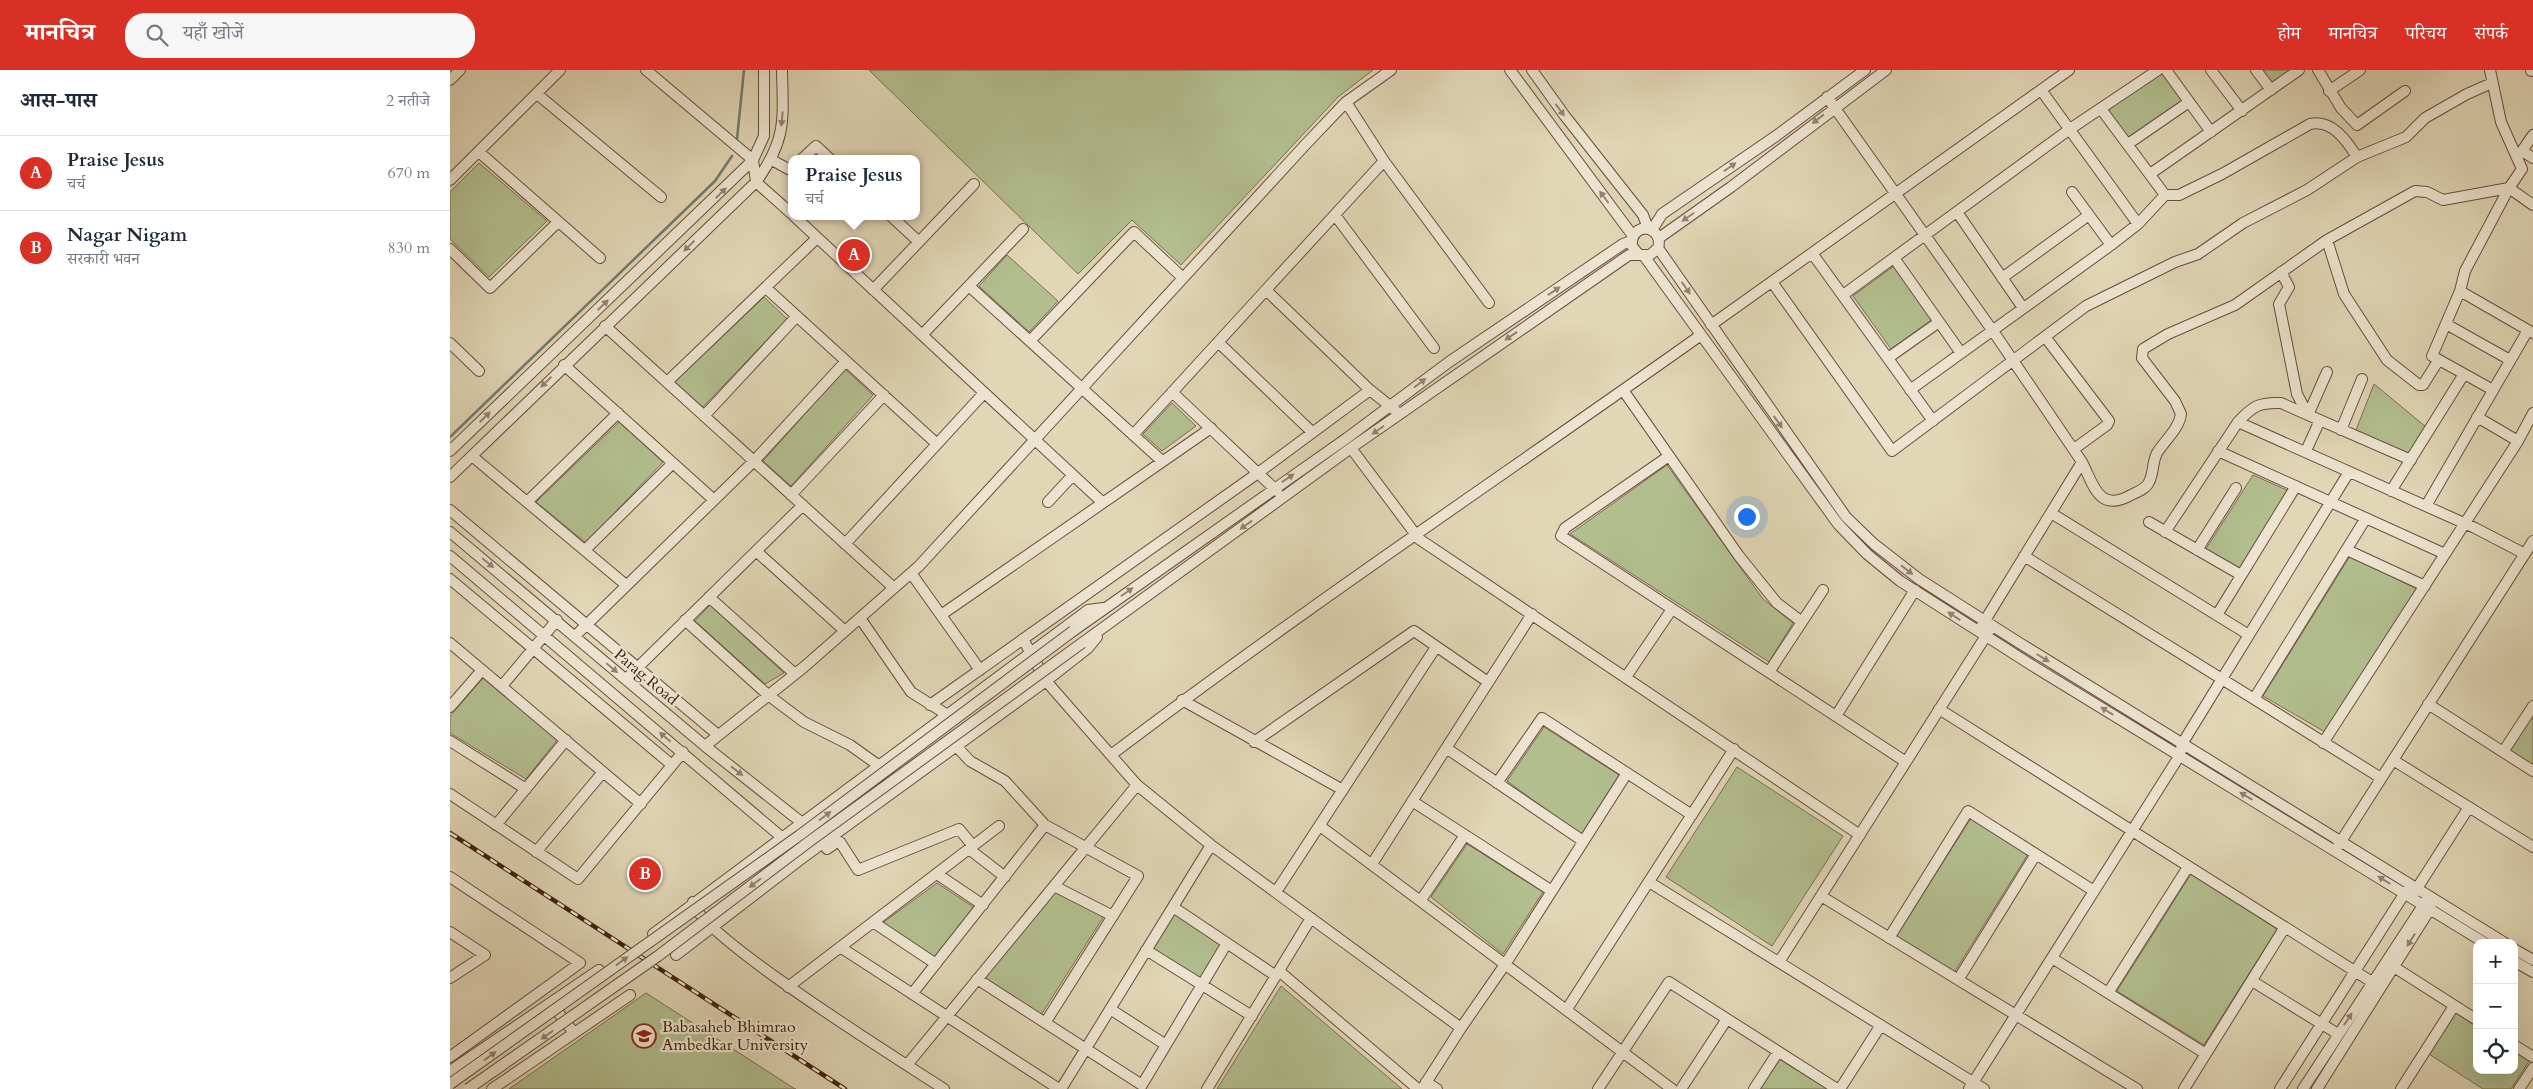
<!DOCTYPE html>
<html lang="hi">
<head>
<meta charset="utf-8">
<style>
  body { margin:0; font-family:Cardo,"Noto Serif Devanagari",serif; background:#f6f6f7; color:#1f2937 }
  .controls { position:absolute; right:15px; bottom:15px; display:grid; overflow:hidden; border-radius:10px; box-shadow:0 5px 20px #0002 }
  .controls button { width:45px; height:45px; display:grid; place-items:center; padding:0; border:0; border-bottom:1px solid #e0e1e3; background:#fff; color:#1f2937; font:25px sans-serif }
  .you { position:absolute; left:1296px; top:446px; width:18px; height:18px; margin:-12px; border:4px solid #fff; border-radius:50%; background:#1a73e8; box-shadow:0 0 0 8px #1a73e833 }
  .badge { display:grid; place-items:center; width:32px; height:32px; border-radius:50%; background:#d93025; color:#fff; font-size:16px; font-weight:700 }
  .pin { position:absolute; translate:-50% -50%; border:2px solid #fff; box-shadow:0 1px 5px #0006 }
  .popup { position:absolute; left:338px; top:85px; width:132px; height:65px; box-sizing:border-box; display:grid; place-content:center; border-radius:10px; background:#fff; filter:drop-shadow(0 1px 4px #0005); font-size:16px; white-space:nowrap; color:#747a83 }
  .popup b { font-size:19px; color:#1f2937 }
  .popup::after { content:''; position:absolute; left:50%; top:100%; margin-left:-10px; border:10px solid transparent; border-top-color:#fff }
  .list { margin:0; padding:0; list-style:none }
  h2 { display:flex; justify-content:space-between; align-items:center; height:65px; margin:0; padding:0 20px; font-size:21px }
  h2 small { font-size:16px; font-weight:400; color:#747a83 }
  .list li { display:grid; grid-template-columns:32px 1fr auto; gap:15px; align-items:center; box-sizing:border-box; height:75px; padding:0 20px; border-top:1px solid #e0e1e3 }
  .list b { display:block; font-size:19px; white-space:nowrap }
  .list p { margin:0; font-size:16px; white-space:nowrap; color:#747a83 }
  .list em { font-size:16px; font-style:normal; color:#747a83 }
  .icon { flex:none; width:28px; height:28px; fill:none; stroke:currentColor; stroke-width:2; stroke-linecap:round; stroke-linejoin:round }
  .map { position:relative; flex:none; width:2083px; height:1019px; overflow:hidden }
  header { display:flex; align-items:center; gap:30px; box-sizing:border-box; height:70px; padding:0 25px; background:#d93025; color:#fff }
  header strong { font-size:24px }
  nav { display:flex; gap:28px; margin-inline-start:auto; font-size:18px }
  .search { width:350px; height:45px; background:#f6f6f7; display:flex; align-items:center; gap:12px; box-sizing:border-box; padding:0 18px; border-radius:20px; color:#747a83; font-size:19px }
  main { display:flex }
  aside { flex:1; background:#fff }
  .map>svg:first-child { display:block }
</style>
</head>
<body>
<header>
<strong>मानचित्र</strong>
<div class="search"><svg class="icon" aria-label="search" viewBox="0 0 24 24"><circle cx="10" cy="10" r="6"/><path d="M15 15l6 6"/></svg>यहाँ खोजें</div>
<nav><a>होम</a><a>मानचित्र</a><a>परिचय</a><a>संपर्क</a></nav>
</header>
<main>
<aside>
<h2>आस-पास<small>2 नतीजे</small></h2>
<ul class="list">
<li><span class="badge">A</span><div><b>Praise Jesus</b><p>चर्च</p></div><em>670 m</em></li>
<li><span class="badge">B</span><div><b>Nagar Nigam</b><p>सरकारी भवन</p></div><em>830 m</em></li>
</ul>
</aside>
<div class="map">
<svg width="2083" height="1019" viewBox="0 0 2083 1019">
  <rect width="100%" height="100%" fill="#e1d6b6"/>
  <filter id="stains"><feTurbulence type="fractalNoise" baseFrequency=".004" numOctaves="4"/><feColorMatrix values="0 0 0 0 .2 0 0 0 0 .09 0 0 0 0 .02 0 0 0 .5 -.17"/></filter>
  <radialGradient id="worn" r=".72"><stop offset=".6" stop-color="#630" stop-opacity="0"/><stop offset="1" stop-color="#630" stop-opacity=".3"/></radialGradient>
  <!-- green -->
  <path fill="#b2be8e" stroke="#7a6f50" d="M419 0H923L888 27 731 195 682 150 628 204Z
    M1713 0 1734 30 1678 69 1657 40Z
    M1812 0H1841L1822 14Z
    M29 93 97 151 39 207 0 169V122Z
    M557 185 608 231 579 262 529 216Z
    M1444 196 1483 249 1441 279 1403 226Z
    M314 227 337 249 252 338 224 312Z
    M395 299 423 325 341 416 313 391Z
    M1924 314 1976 357 1960 385 1906 360Z
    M722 333 746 356 712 381 693 364Z
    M169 352 213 392 136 473 86 432Z
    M1217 395 1313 529 1343 553 1319 592 1120 464Z
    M1803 405 1839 421 1789 502 1754 482Z
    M1900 486 1967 519 1875 662 1813 626Z
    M260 535 334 603 315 614 245 551Z
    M34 607 107 670 76 709 0 663V646Z
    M2081 647 2083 648V695L2060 680Z
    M1094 657 1169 705 1131 765 1057 711Z
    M1287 697 1393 766 1322 876 1216 807Z
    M1521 748 1578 784 1504 903 1446 867Z
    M1017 774 1093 822 1053 884 981 827Z
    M1741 804 1827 859 1754 975 1667 921Z
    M487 813 525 838 484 888 431 854Z
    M605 821 654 846 589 948 531 911Z
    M725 843 778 877 753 915 701 881Z
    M831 916 952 1019H767Z
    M196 923 345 1019H346H59Z
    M2006 943 2027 957V1000H2064V981L2079 991 2061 1019H2033L1979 984Z
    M1329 989 1378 1019H1310Z"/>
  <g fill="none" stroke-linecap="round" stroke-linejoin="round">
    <!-- stream -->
    <path stroke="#737c70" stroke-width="2.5" d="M287 69 294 0
      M0 367 265 111 282 86"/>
    <!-- minor casing -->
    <g stroke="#694e3b" stroke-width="12">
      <path id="minor" d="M196 0 303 90 306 112 342 144
        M1060 0 1183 166
        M1082 0 1115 46 1193 145 1198 158
        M1716 0 1761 62
        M1761 0 1792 41
        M1806 0 1821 20
        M1868 0 1891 38 1907 55 1955 21
        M2040 0 2051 52 2072 99 2059 118 2083 135
        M2081 1 2082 0
        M0 10 10 0
        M1591 20 1688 154
        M1879 21 1910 0
        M87 24 211 127
        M1377 27 1545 264 1632 392 1531 557
        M896 32 934 91 1039 233
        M1651 39 1715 125H1729L1772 104 1860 54C1882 49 1897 71 1907 87
        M1678 74 1739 32
        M2072 81 2083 88
        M29 82 150 188
        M2067 88 2083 65
        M352 89 366 76 380 89
        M322 90 340 100 342 98
        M1700 104 1849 0
        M0 110 110 0
        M1622 122 1661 175
        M1507 142 1573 238
        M885 145 984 278
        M344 146 652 432
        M441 146 469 172
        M1202 160 1212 144 1326 66 1415 0
        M1209 168 1281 117 1436 0
        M1877 170 1894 224 1937 290 1969 315H1973L1988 291
        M1208 178 1200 185H1189L1182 176C1181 167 1185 160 1195 158 1206 160 1211 168 1208 178L1396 447 1424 474 1469 509 1568 572 2055 873
        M0 179 40 218 108 152
        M1362 183 1483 351
        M1194 186 1388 454 1417 484 1450 511 1583 596 2035 873
        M1444 188 1511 283
        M1831 202 1839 217 1829 234 1847 324 1858 345
        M1552 208 1639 145
        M1322 212 1442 381 1636 236 1725 192 1748 184 1793 153 1857 120 1907 87 1956 67 1975 48 2017 24 2042 13
        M519 216 712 391
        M316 218 487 374
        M423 220 524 114
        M816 220 920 320 945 340
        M2010 221 2083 263
        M1393 225 1620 59 1708 0
        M1996 254 2060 290
        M1261 255 1619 0
        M155 256 444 518
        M472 265 573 159
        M1596 268 1659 351 1657 355 1624 379
        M580 271 684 162 733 208
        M768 272 862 362
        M0 273 29 301
        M1438 288 1489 252
        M114 295 264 430
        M217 312 367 168
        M1173 320 1289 486 1327 533 1352 552
        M1460 320 1661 175 1688 154 1715 125
        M722 322 827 421
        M1858 345 1877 302
        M254 346 347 246
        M2027 347 2068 371
        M1788 352 2025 458 2075 484
        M1891 360 1912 309
        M683 365 934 91
        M901 378 969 469 1410 765
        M0 381 303 90 314 66V0
        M1768 381 1995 484
        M1856 381 1870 350
        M22 386 176 515
        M1219 386 1115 458 1111 466 1456 692
        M1632 392C1644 416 1649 443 1681 425 1687 422 1696 419 1699 412 1704 403 1702 392 1707 383 1715 370 1729 359 1731 344L1725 331 1692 288 1693 279 1718 264 1785 235 1877 170 1965 121 1977 122 1993 130 2059 118 2015 201 2010 221 1982 286 2043 320
        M0 407 306 112C337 69 333 50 332 0
        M1941 421 2014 304
        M341 425 434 325
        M77 432 168 343
        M598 432 623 405
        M1976 436 2078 260
        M0 440 268 665
        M1601 443 1799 565
        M1699 452 1791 505
        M0 462 255 676 356 756
        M1715 462 1788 352C1803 336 1809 332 1831 333L1961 390
        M395 474 534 323
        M135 480 223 393
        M1747 480 1786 418
        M1897 480 1975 516
        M306 481 395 561
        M0 486 335 770
        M1574 486 1931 708
        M461 503 530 600
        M0 509 222 695
        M259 527 345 604
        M491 545 761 358
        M1767 545 1846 416
        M410 548 461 622 496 644
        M235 550 318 625 354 652 400 675 428 695
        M623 561 897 368 999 292 1173 174 1181 171
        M125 566 304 391 396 291
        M573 569 596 611 687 715 761 775 1011 958 1056 893 1177 703
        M0 573 191 734
        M632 573 901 378 1179 185H1189
        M1319 602 1373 520
        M1176 607 1222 539
        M176 609 353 435
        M52 616 107 550
        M1804 629 1916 448
        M732 630 893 720
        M1978 634 2083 701
        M480 635 808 403 920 320
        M0 637 32 600
        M1489 639 1922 912
        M1386 646 1465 520
        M0 671 76 719
        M804 672 964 561 1038 612
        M1873 673 2068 371 2083 343
        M255 676 354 597 469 496 856 74 896 32 941 0
        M506 676 520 691 555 711 595 755
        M996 678 1133 771
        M2053 682 2083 636
        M661 685C853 539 1054 405 1251 265
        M1943 690 2083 777
        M1047 713 1092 648 1242 745
        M0 724 128 809 233 682
        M962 731 1102 821
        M46 755 116 670
        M870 756 1222 1019
        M1888 776 2083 471
        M377 779 387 772H390L408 800 509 759 523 776
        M519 779 555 807
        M86 782 153 702
        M922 794 1082 544
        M487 804 533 835
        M0 807 130 893 0 987
        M1199 812 1534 1019
        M604 816 663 846
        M826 822 986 577
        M1964 823 2019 737
        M1371 826 1687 1019
        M971 830 1015 765
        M243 832C249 866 456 994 494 1019
        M723 837 826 906
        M423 852 486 894
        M0 862 35 885 0 908
        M203 864 638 540 653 538
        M1439 868 1518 741 1644 821
        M390 877 609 1019
        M2064 879 2083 890
        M696 880 802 946
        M226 885 351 789 596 611 638 578 647 567
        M1602 888 1756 984
        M2064 891 2083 902
        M1329 892 1539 561
        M1944 897 2027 950
        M829 901 968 1019
        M527 909 692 1015 777 873
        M1508 910 1586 784
        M1802 911 1888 964
        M338 917 549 756
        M1658 923 1738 797
        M462 924 595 755 688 806 595 953
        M101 933 124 963
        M660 939 716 975
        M1117 939 1284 679
        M2064 975 2083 987
        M457 995 687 715
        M0 1001 149 900
        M976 1012 987 1019
        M42 1019 180 925
        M611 1019 761 775
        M757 1019 861 848
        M972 1019 1011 958
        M1148 1019 1219 912 1387 1019
        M1231 1019 1277 949
        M1304 1019 1328 982
        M1390 1019 1431 955
        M1519 1019 1730 685 1732 674 1899 402
        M1734 1019 1835 857
        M1830 1019 1958 818
        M1853 1019 1976 831
        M1867 1019 1980 839 1981 833
        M1951 1019 2004 936
        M2069 1019 2083 998"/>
    </g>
    <!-- minor -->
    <use href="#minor" stroke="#ece4d0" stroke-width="10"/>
    <!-- rail casing -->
    <g stroke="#412012" stroke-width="4.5">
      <path id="rail" d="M0 763 395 1019"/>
    </g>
    <!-- rail -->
    <use href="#rail" stroke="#ece4d0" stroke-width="2.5" stroke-dasharray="8" stroke-linecap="butt"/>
    <!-- minor-bridge casing -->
    <g stroke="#694e3b" stroke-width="12" stroke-linecap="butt">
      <path id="minor-bridge" d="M0 1014 350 765 623 561
        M18 1019 208 886 360 771 632 573"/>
    </g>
    <!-- minor-bridge -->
    <use href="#minor-bridge" stroke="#ece4d0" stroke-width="10"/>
  </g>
  <!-- one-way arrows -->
  <defs><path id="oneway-solid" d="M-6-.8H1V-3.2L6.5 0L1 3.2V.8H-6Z" transform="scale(1.25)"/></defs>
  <g fill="#968271">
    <use href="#oneway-solid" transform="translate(1110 40) rotate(54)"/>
    <use href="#oneway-solid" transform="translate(332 49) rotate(95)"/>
    <use href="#oneway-solid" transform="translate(1368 49) rotate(142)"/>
    <use href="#oneway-solid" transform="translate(1280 97) rotate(-35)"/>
    <use href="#oneway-solid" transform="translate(271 123) rotate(-44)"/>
    <use href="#oneway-solid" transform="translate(1154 127) rotate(-127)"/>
    <use href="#oneway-solid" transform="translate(1238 147) rotate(145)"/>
    <use href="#oneway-solid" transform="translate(239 176) rotate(136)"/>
    <use href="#oneway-solid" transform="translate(1236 218) rotate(55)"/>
    <use href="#oneway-solid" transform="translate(1104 221) rotate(-34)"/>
    <use href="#oneway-solid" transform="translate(153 235) rotate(-44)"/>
    <use href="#oneway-solid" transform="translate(1061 266) rotate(146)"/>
    <use href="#oneway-solid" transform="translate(96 312) rotate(136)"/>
    <use href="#oneway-solid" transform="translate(970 313) rotate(-37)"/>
    <use href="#oneway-solid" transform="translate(35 347) rotate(-44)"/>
    <use href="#oneway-solid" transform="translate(1328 352) rotate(55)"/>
    <use href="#oneway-solid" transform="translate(928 360) rotate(145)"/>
    <use href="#oneway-solid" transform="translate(838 408) rotate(-34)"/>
    <use href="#oneway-solid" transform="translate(796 455) rotate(144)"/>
    <use href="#oneway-solid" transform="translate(38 493) rotate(39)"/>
    <use href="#oneway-solid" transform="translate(1457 500) rotate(38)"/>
    <use href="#oneway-solid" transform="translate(677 522) rotate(-35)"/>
    <use href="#oneway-solid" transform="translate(1504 546) rotate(-147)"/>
    <use href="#oneway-solid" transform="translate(1593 588) rotate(32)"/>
    <use href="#oneway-solid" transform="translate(162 598) rotate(40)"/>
    <use href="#oneway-solid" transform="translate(1657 641) rotate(-149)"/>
    <use href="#oneway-solid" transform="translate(215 667) rotate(-140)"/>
    <use href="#oneway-solid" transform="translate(287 701) rotate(38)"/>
    <use href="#oneway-solid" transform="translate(1796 726) rotate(-149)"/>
    <use href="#oneway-solid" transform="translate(375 746) rotate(-37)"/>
    <use href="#oneway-solid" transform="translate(1934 810) rotate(-148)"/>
    <use href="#oneway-solid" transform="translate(305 813) rotate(143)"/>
    <use href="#oneway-solid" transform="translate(1961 870) rotate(122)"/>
    <use href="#oneway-solid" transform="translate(172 891) rotate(-36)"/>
    <use href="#oneway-solid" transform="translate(1898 949) rotate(-57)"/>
    <use href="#oneway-solid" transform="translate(97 965) rotate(145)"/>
    <use href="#oneway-solid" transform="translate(40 986) rotate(-36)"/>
  </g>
  <!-- icons -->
  <defs>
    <g id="university-ring" transform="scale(1.25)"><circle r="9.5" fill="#ece4d0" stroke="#8f2418" stroke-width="1.5"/><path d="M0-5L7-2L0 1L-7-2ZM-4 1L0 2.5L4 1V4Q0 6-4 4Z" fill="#8f2418"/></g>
  </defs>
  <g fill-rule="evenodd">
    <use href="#university-ring" x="194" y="966"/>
  </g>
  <g text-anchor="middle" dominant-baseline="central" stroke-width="4.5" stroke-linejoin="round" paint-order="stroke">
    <!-- street labels -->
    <g font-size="16" fill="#412012" stroke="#ece4d0">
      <text transform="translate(196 607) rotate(40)">Parag Road</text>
    </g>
    <!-- poi labels -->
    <g font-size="16" fill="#412012" stroke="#ece4d0" text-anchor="start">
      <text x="212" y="957">Babasaheb Bhimrao<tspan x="212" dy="18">Ambedkar University</tspan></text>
    </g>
  </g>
  <rect width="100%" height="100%" filter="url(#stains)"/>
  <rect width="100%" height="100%" fill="url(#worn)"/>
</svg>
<div class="controls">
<button>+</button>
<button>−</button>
<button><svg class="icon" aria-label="locate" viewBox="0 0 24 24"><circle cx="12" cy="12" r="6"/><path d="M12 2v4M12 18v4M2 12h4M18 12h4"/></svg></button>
</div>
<div class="you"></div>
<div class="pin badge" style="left:404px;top:185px">A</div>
<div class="popup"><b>Praise Jesus</b>चर्च</div>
<div class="pin badge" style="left:195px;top:804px">B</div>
</div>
</main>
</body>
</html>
